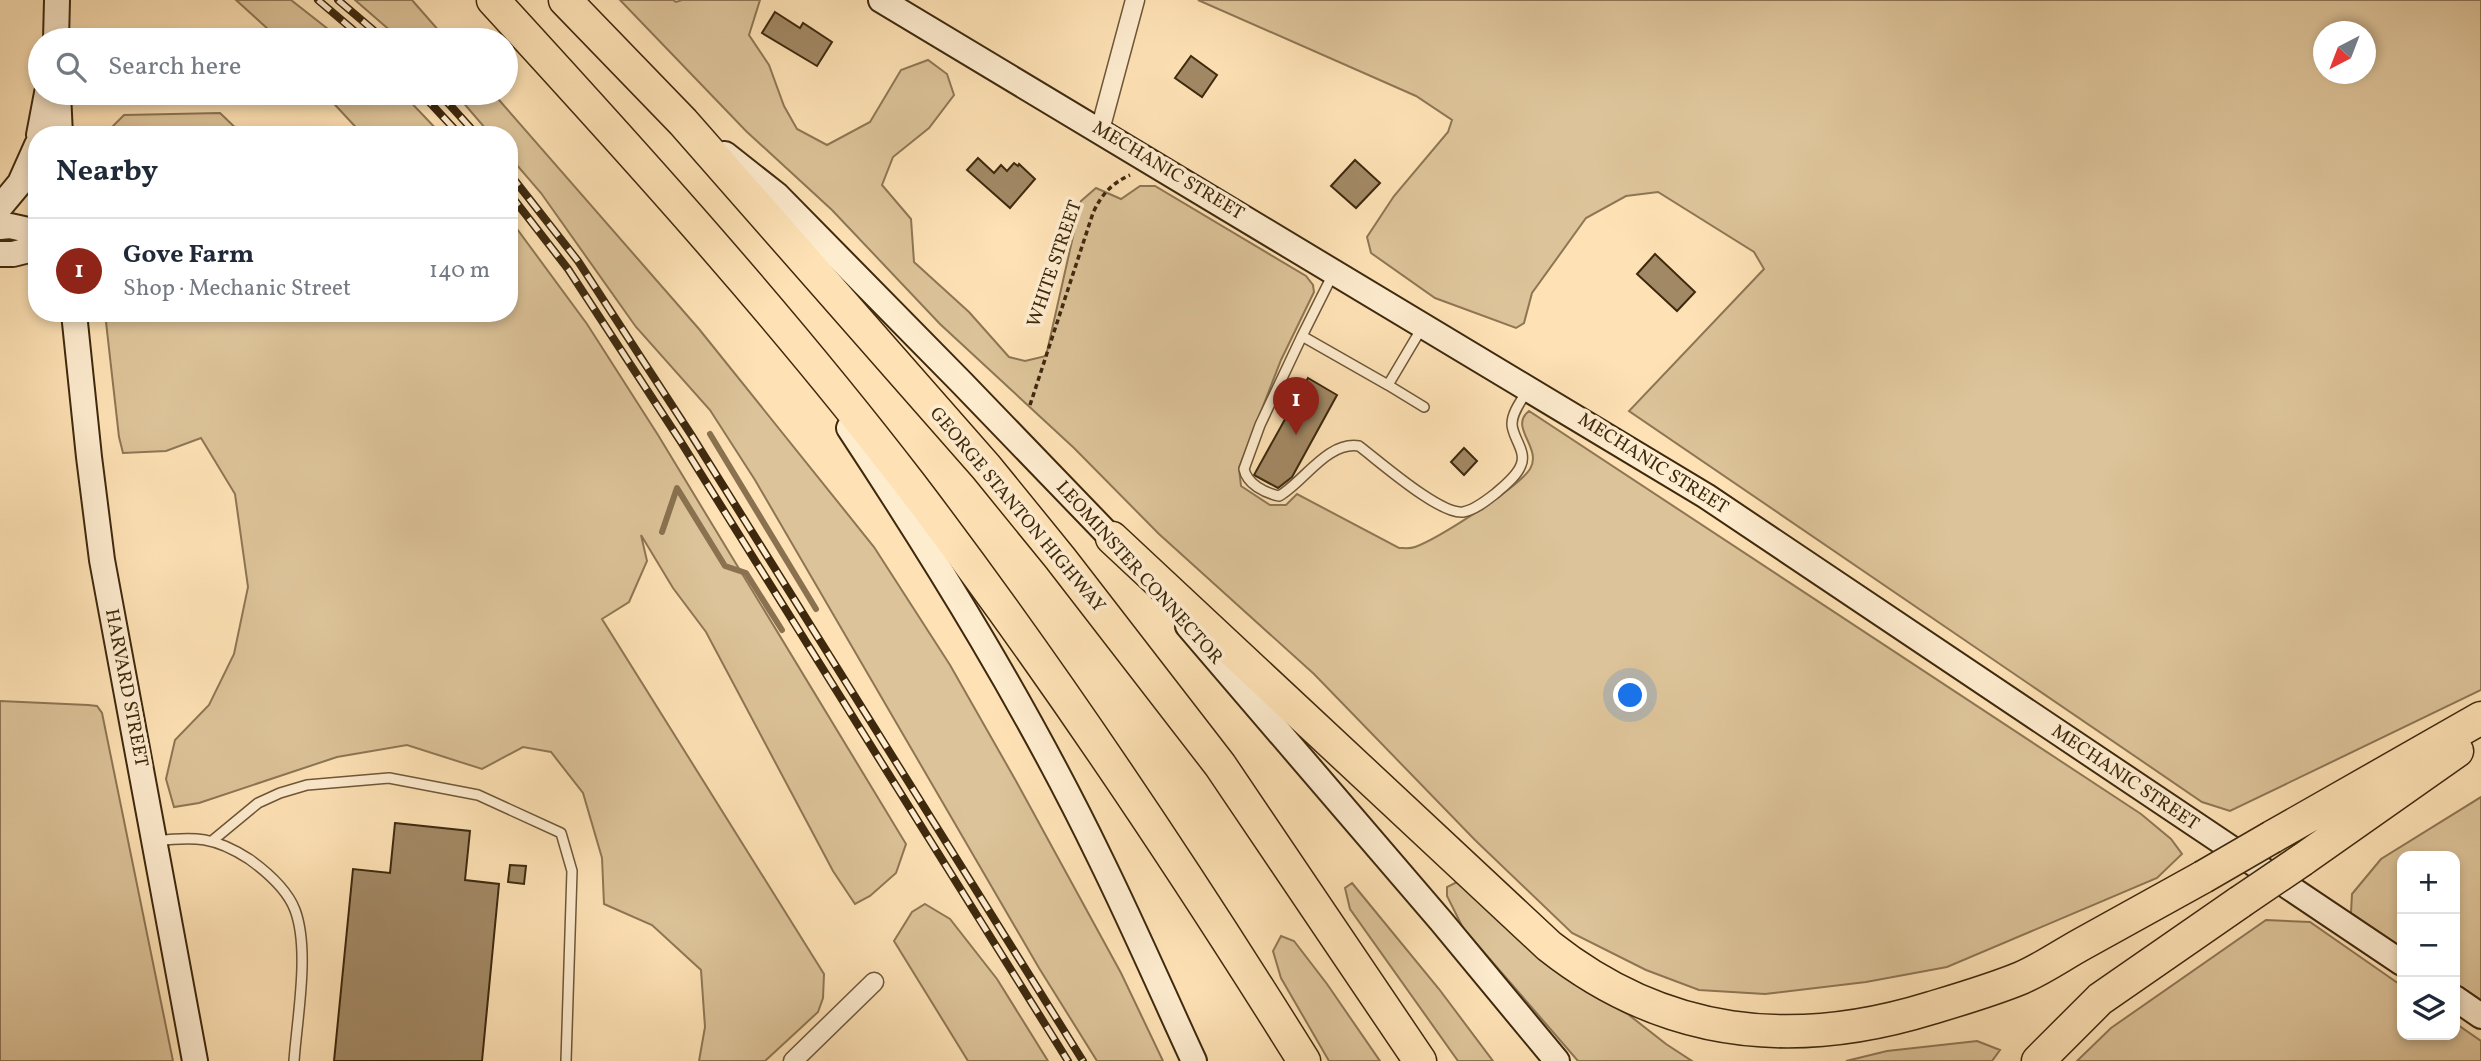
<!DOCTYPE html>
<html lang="en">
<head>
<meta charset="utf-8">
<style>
  body { margin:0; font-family:Vollkorn,serif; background:#f2f2f3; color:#1f2937 }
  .controls { position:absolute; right:21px; bottom:21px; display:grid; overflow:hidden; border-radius:14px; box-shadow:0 4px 10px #0003 }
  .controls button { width:63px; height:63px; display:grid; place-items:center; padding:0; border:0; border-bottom:2px solid #e0e1e3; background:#fff; color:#1f2937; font:35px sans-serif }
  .compass { position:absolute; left:2313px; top:21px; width:63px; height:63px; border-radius:50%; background:#fff; box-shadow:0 4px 10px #0003; rotate:222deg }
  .you { position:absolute; left:1631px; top:696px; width:24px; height:24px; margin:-18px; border:5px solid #fff; border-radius:50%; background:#1a73e8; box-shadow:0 0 0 10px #1a73e833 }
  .badge { display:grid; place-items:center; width:46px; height:46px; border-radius:50%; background:#8f2418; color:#fff; font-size:23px; font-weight:700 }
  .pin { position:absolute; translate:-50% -58px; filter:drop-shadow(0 2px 4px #0008) }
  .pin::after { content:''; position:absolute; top:37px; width:24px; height:21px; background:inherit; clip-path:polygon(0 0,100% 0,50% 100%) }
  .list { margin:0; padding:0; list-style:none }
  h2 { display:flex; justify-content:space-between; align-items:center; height:91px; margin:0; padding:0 28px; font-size:30px }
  h2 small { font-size:23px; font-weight:400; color:#747a83 }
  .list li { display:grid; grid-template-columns:46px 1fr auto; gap:21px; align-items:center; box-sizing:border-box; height:105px; padding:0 28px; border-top:2px solid #e0e1e3 }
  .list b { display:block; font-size:26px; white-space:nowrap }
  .list p { margin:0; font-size:23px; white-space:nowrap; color:#747a83 }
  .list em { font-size:23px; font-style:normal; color:#747a83 }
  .icon { flex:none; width:38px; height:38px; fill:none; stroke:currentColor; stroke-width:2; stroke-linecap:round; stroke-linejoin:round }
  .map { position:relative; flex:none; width:2481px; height:1061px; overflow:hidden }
  .search { position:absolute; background:#fff; box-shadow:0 4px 10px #0003; left:28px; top:28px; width:490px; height:77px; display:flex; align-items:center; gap:18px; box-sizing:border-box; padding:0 24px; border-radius:38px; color:#747a83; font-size:26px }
  .panel { position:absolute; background:#fff; box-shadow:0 4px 10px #0003; left:28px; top:126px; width:490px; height:196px; border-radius:28px }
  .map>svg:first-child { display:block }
</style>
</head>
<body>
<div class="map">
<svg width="2481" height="1061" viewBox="0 0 2481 1061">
  <rect width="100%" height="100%" fill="#fee2b5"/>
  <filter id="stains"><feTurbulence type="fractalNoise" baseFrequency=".00286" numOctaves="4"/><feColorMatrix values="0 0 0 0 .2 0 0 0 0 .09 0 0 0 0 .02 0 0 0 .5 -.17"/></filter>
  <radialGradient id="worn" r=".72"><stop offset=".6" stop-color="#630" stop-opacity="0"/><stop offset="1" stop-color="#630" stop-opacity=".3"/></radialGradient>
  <!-- green -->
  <path fill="#ddc399" stroke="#8e7654" stroke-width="2" fill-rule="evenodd" d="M236 0H291L342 40H280Z
    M355 0H412L447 40H401Z
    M620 0H673L676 2 682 0H760L749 35 769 65 784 106 797 129 827 145 870 122 901 70 928 60 947 74 954 95 929 128 893 157 882 185 911 219 914 262 969 312 1009 357 1025 361 1046 356 1081 201 1096 188 1121 199 1140 186H1155L1306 276 1313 285 1314 292 1281 360 1239 468 1241 486 1270 505H1286L1297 494 1399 548C1404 548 1410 549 1415 547 1437 539 1518 488 1530 469 1543 448 1508 427 1529 411L2141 814 2171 839 2182 854 2157 878 1947 967 1866 982 1765 994 1699 990 1646 970 1572 933 1475 840 1314 674 1159 534 1074 448 940 324 832 210 746 131Z
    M1198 0H2481V690L2230 811 2202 802 1629 411 1764 269 1754 252 1658 192 1626 196 1586 218 1532 293 1524 323 1516 328 1435 298 1371 253 1367 237 1394 196 1448 132 1452 120 1416 96ZM2324 32H2366V74H2324Z
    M324 93H402L442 135H363Z
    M455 93H493L699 329 874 547 950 665 1016 781 1121 973 1163 1061H1097L1039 968 755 480 710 410 636 327 541 193 509 156V135H491Z
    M220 113 243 135H104L124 115Z
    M509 218 587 324 658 435 906 844 896 873 870 896 855 904 833 871 706 632 673 588 641 535 647 561 629 602 602 619 824 974 823 998 818 1012 765 1061H699L705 1027 701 970 652 925 604 904 602 858 583 793 551 752 523 747 482 769 407 745 337 757 199 803 174 807 166 779 175 740 209 705 234 654 248 587 235 494 201 438 166 451 123 453 119 437 105 313H509Z
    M0 701 88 705 97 706 102 713 173 1061H0Z
    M2481 797V1000L2455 983V856H2402V948L2351 913 2352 894 2381 859Z
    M1459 881 1586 991 1629 1015 1666 1044 1692 1061H1578L1463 928 1447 896V887Z
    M1352 883 1439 989 1493 1061H1458L1350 909 1345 888Z
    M925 904 950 919 997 979 1048 1061H968L894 941 912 912Z
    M2266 920 2310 922 2402 986V1035H2455V1023L2481 1041V1061H2077L2111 1028Z
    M1281 936 1294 941 1327 984 1380 1061H1329L1281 978 1273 951Z
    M1977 1041 2000 1050 1992 1061H1846L1887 1051Z"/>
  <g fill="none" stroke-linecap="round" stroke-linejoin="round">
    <!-- stream -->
    <path stroke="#8a7250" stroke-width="6" d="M710 434 816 609
      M662 532 677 488 725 566 746 573 782 630"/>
  </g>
  <!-- building -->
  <path fill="#a28965" stroke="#3e290e" stroke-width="2" d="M775 12 800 28 803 23 832 42 817 66 762 33Z
    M1191 56 1217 75 1202 97 1175 78Z
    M978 158 994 173 1001 165 1007 171 1014 163 1018 166 1019 164 1035 179 1010 208 967 170Z
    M1355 160 1380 183 1356 208 1331 186Z
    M1655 254 1695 292 1677 311 1637 274Z
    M1308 378 1337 395 1292 477 1278 488 1254 475Z
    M1464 448 1477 461 1464 475 1451 462Z
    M395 823 470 831 465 880 499 884 482 1061H334L353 869 390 873Z
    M510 865 526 866 524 884 508 882Z"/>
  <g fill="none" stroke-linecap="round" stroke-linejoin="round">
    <!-- lane casing -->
    <g stroke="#6e5738" stroke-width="12">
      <path id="lane" d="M1334 272 1302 336 1388 385 1423 326
        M1302 336 1260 425 1244 469C1247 484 1265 493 1279 496 1303 483 1327 441 1359 446 1379 461 1440 515 1463 512 1475 510 1487 500 1496 493 1504 486 1517 476 1521 465 1527 451 1512 437 1512 424 1512 412 1522 400 1528 389
        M1388 385 1424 407
        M156 841C195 836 215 837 249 859 267 872 287 889 295 910 310 950 297 1018 294 1061
        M212 841 258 803 280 793 307 785 389 778 478 795 561 833 572 871 566 1061"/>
    </g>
    <!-- street casing -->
    <g stroke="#6e5738" stroke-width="21">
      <path id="street" d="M1100 130 1135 0
        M793 1061 874 982"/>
    </g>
    <!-- secondary casing -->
    <g stroke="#3e290e" stroke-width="28">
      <path id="secondary" d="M881 0 1706 496 2402 963
        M56 40 57 0
        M58 93 60 135
        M39 135 47 93
        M725 154 777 195 962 383 1123 550
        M0 207 20 183 37 145
        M0 227 10 226 37 232
        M0 254H13L37 248
        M74 313 89 457 102 560 195 1061
        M849 428C940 566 1028 709 1100 858 1133 925 1163 994 1194 1061
        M1188 626 1441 921 1557 1061
        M2455 998 2481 1016"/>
    </g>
    <!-- highway casing -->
    <g stroke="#3e290e" stroke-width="35">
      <path id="highway" d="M493 0C637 157 780 315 910 484 1051 669 1181 864 1304 1061
        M565 0 683 122 986 467 1060 558 1220 765 1420 1061
        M1112 538 1549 946C1664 1037 1792 1051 1931 1008 1961 999 1992 990 2021 978 2042 969 2062 955 2082 944 2122 922 2162 900 2203 877
        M2272 837 2481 718
        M2302 860 2457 751
        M2038 1061 2100 999 2240 902"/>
    </g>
    <!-- path -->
    <path stroke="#3e290e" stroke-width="3.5" stroke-dasharray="5 3.5" stroke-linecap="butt" d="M1030 405 1093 213C1101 195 1112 183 1130 175"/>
    <!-- lane -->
    <use href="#lane" stroke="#feeccf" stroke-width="9"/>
    <!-- street -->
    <use href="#street" stroke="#feeccf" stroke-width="18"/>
    <!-- secondary -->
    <use href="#secondary" stroke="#feeccf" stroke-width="24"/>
    <!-- highway -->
    <use href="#highway" stroke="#fee2b5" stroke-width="32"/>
    <!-- rail casing -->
    <g stroke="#3e290e" stroke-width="8">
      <path id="rail" d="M318 0 365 40
        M338 0 385 40
        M421 93 460 135
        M439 93 477 135
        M509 173 578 261 692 436 1083 1061
        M509 193 568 269 681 442 1068 1061"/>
    </g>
    <!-- rail -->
    <use href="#rail" stroke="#feeccf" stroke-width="5" stroke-dasharray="16" stroke-linecap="butt"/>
    <!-- highway-bridge casing -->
    <g stroke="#3e290e" stroke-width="35" stroke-linecap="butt">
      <path id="highway-bridge" d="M2203 877 2272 837
        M2240 902 2302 860"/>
    </g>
    <!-- highway-bridge -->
    <use href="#highway-bridge" stroke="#fee2b5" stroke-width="32"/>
  </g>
  <g text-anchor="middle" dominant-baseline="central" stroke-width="7" stroke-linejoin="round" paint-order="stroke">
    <!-- street labels -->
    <g font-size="19" fill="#3e290e" stroke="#feeccf">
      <text transform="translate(1168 171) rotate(31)">MECHANIC STREET</text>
      <text transform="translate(1055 264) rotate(-71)">WHITE STREET</text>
      <text transform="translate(1653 464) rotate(32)">MECHANIC STREET</text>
      <text transform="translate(1017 510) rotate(50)">GEORGE STANTON HIGHWAY</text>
      <text transform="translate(1139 573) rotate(48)">LEOMINSTER CONNECTOR</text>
      <text transform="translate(126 688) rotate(79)">HARVARD STREET</text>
      <text transform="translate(2125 778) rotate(34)">MECHANIC STREET</text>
    </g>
  </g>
  <rect width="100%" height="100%" filter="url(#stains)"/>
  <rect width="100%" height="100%" fill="url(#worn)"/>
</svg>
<div class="controls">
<button>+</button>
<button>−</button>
<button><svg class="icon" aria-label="layers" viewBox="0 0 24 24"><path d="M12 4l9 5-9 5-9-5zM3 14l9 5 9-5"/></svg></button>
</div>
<svg class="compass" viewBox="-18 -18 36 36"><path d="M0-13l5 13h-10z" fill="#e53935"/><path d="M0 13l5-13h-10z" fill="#747a83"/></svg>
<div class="you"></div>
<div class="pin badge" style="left:1296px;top:435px">1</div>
<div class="search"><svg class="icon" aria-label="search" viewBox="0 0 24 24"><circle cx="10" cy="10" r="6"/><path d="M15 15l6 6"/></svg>Search here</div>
<section class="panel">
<h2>Nearby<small></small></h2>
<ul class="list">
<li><span class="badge">1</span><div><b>Gove Farm</b><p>Shop · Mechanic Street</p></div><em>140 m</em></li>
</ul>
</section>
</div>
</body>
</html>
